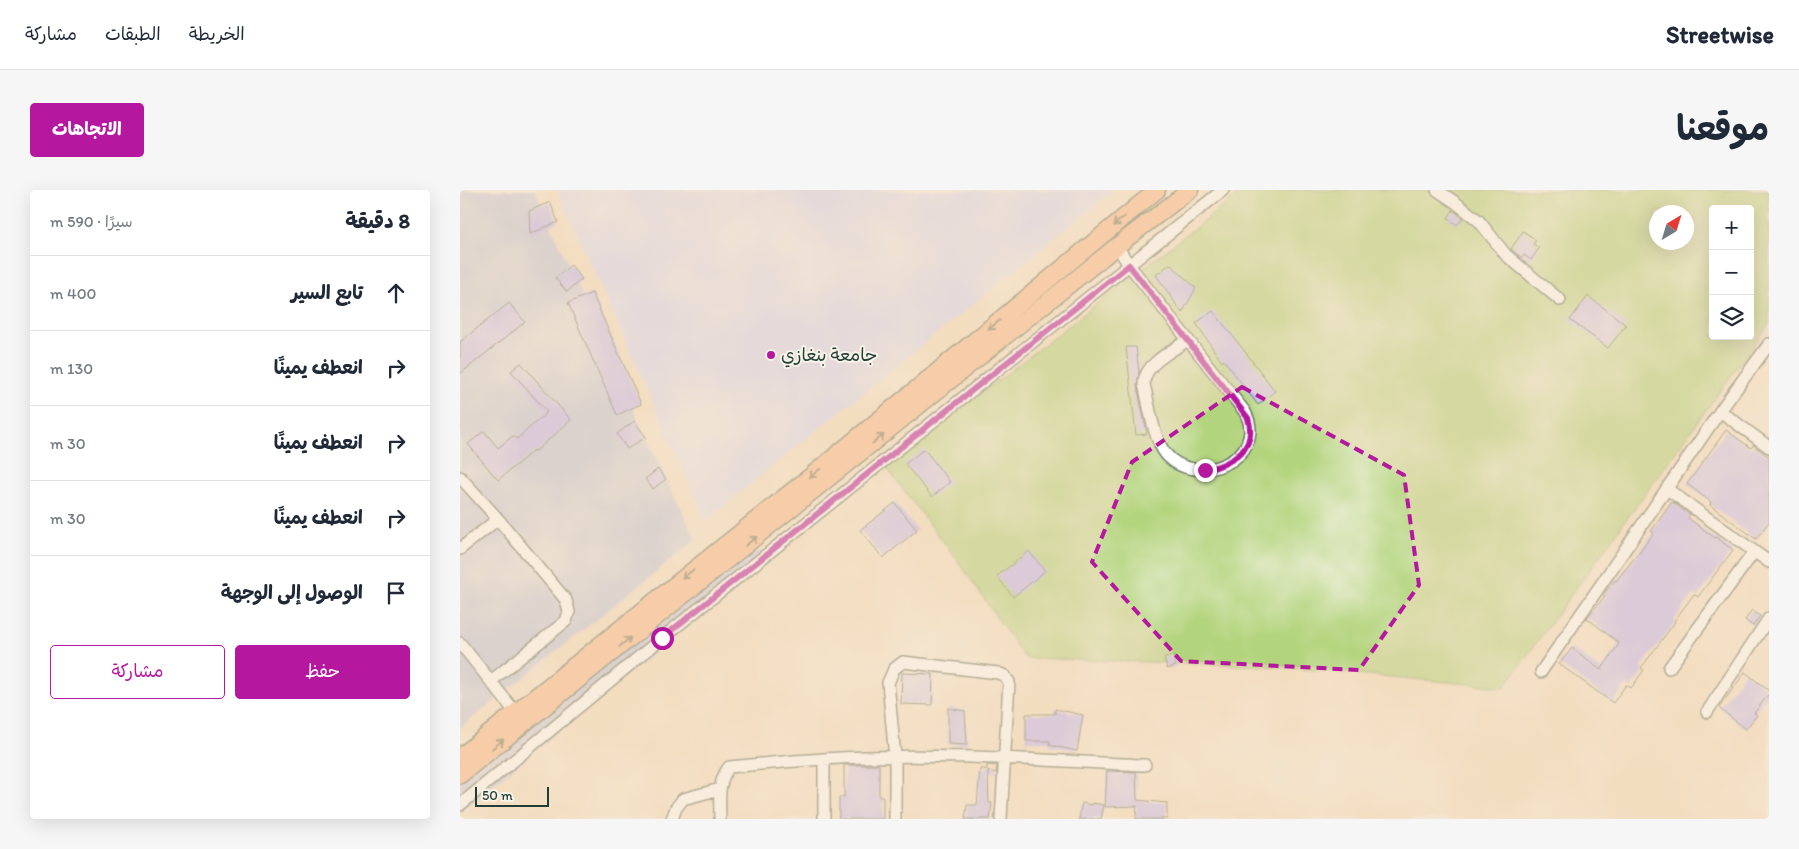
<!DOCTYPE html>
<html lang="ar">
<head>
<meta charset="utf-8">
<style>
  body { margin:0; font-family:Itim,"Playpen Sans Arabic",sans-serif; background:#f6f6f7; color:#1f2937; direction:rtl }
  .controls { position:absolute; right:15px; top:15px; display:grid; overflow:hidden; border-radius:5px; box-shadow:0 5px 20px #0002 }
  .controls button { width:45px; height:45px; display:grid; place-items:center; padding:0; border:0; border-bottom:1px solid #e0e1e3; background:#fff; color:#1f2937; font:25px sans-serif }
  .compass { position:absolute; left:1189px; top:15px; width:45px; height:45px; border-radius:50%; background:#fff; box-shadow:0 5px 20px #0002; rotate:38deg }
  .scale { position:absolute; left:15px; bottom:12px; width:74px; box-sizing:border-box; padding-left:5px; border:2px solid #1f3d34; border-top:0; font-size:14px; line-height:18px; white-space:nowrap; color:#1f3d34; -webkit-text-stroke:4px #f7f3e8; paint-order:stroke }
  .stop { position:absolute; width:15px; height:15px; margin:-11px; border:4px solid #b5179e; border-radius:50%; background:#fff }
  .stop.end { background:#b5179e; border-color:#fff; box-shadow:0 1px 5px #0008 }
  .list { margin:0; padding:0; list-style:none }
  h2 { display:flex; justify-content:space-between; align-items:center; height:65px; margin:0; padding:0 20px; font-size:21px }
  h2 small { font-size:16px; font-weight:400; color:#747a83 }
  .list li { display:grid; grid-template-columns:32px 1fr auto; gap:15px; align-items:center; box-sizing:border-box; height:75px; padding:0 20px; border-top:1px solid #e0e1e3 }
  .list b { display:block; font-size:19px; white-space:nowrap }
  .list em { font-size:16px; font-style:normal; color:#747a83 }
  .actions { display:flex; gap:10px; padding:15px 20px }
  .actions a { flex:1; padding:11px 0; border:1px solid #b5179e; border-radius:5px; text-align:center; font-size:18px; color:#b5179e }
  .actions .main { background:#b5179e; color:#fff }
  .icon { flex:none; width:28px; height:28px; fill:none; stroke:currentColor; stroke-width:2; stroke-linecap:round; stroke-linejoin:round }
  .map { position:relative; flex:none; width:1309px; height:629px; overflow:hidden; direction:ltr; border-radius:5px }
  header { display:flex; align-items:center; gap:30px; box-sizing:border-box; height:70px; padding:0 25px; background:#fff; border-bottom:1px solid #e0e1e3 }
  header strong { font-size:24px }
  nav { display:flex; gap:28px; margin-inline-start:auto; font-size:18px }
  .intro { display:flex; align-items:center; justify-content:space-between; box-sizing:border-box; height:120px; padding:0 30px }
  h1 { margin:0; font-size:35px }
  .button { padding:12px 22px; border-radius:5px; background:#b5179e; color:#fff; font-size:18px; font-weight:700 }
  main { display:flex; gap:30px; padding:0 30px }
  aside { flex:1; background:#fff; border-radius:5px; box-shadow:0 5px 20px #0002 }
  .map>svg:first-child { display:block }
</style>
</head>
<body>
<header>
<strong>Streetwise</strong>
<nav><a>الخريطة</a><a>الطبقات</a><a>مشاركة</a></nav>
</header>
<div class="intro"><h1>موقعنا</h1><a class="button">الاتجاهات</a></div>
<main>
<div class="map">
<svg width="1309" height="629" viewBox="0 0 1309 629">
  <rect width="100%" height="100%" fill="#f7f3e8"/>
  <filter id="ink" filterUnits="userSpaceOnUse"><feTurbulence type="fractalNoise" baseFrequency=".02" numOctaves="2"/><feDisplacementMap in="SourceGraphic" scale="10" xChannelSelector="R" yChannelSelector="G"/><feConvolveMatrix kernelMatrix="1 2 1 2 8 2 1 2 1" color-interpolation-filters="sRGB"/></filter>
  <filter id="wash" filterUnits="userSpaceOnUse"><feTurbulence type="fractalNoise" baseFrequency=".0096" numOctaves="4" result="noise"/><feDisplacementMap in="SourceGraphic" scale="20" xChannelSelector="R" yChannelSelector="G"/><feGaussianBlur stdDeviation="1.12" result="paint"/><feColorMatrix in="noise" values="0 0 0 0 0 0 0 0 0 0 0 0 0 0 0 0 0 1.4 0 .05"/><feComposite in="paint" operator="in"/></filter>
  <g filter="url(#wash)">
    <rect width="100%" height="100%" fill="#f3ddbf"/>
    <!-- built -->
    <path fill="#d6d8f8" d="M97 0H654L246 330Z"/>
    <!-- industrial -->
    <path fill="#bec3dd" d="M0 0H75L186 247 236 350 0 538Z
      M295 356 307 370 0 622V589Z"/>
    <!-- green -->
    <path fill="#b2d47c" stroke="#688858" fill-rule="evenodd" d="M784 0H1309V134L1044 497 808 476 565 468 498 371 426 277ZM1253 19H1290V146H1253ZM1196 22H1226V52H1196Z"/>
    <g id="blocks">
      <!-- building -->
      <path fill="#beb3f4" d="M90 12 98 32 70 44 69 21Z
        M993 20 1003 28 997 35 988 28Z
        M1063 41 1076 50 1073 54 1079 58 1071 70 1064 65 1062 68 1051 59Z
        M710 74 736 98 722 123 696 85Z
        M111 75 122 89 107 102 95 88Z
        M132 103 181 214 157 225 108 113Z
        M1128 106 1166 135 1148 158 1110 130Z
        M49 113 65 132 0 184V152Z
        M753 121 790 168 815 201 798 215 764 170 762 172 736 133Z
        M666 157H676L679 182 677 196 687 244 676 245Z
        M61 173 111 230 76 261 74 260 38 290 8 254 24 241 38 258 53 246 57 249 87 222 51 181Z
        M174 231 186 247 167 259 157 244Z
        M1266 240 1291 258 1293 255 1309 267V332L1296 349 1250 315 1251 312 1227 294Z
        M464 259 490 292 472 307 445 274Z
        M198 279 206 289 193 299 185 289Z
        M1212 312 1230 325 1228 328 1255 348 1256 347 1273 360 1238 407 1234 404 1214 431 1215 432 1181 478 1184 480 1171 498 1166 495 1153 513 1099 474 1112 458 1141 480 1157 457 1159 453 1127 428 1145 406 1143 405 1155 390 1156 391 1194 343 1191 341Z
        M435 313 457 340 423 368 400 340Z
        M569 361 585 381 553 407 537 386Z
        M1292 420 1300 426 1293 436 1285 430Z
        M713 466 716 476 707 479 704 468Z
        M1285 482 1309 501V504L1294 523 1297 525 1286 539 1259 518Z
        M442 483 473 484 472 515 441 514Z
        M488 518 505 521 507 555 488 554Z
        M595 519 623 525 617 561 589 555 590 551H566V524H595Z
        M384 575H419V607H423V629H379V607H384Z
        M527 575 537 576 536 583 528 581 529 613H532L530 629H505L507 615H517L520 579H527Z
        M647 581 676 582 677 610 707 613V629H676L677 616 645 617Z
        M622 613 632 615V613L644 615 641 629H619Z"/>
    </g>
  </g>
  <g filter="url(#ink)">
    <use href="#blocks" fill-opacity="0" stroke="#697565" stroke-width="1"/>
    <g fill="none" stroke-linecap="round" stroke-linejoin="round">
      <!-- minor casing -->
      <g stroke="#697565" stroke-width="14">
        <path id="minor" d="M977 0 995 12 1019 31 1046 65 1100 110
          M657 56 669 75 785 222C810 269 734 300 705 263 693 247 689 214 684 194 683 175 713 160 728 150
          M1260 221 1309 257
          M0 287 38 329
          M1207 299 1309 372
          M0 359 38 329 106 410 109 422 106 431 31 491
          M0 453 60 528
          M1209 478 1294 362
          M1081 482 1260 221 1309 154
          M1247 522 1309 428
          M364 569V629
          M0 615 202 448 763 0
          M212 629 216 618 223 609 260 599
          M260 629C260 611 257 592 269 577 300 574 331 571 363 569 469 562 578 570 685 575
          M435 629V567L428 493 434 479 443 472 538 483 545 486 549 492 541 629"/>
      </g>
      <!-- highway casing -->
      <g stroke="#697565" stroke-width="19">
        <path id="highway" d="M0 567 351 286 697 0
          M0 585 657 56 730 0"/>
      </g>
      <!-- minor -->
      <use href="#minor" stroke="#fff" stroke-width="11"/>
      <!-- highway -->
      <use href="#highway" stroke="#fbbb8c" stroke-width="16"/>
    </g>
    <!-- one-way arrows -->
    <defs><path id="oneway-shaft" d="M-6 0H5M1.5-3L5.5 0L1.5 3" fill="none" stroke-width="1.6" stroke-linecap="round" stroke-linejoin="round" transform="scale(1.25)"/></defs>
    <g stroke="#82765c">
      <use href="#oneway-shaft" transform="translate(659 31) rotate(140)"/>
      <use href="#oneway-shaft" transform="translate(534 135) rotate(140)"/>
      <use href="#oneway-shaft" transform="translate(418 249) rotate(-39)"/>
      <use href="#oneway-shaft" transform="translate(355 283) rotate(141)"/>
      <use href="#oneway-shaft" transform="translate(291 351) rotate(-39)"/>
      <use href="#oneway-shaft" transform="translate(228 384) rotate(141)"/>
      <use href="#oneway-shaft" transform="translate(165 452) rotate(-39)"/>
      <use href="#oneway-shaft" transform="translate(38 554) rotate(-40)"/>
    </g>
  </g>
  <g fill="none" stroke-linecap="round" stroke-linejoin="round" filter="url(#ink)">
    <!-- route -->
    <path stroke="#b5179e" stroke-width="6" d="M202 448 669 75 788 228C798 259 772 274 745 280"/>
  </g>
  <!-- marked area -->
  <path d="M0 0H1309V629H0ZM782 197 944 285 959 395 899 480 721 471 632 372 672 272Z" fill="#f3ddbf" fill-opacity=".55" fill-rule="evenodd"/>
  <path fill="none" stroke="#b5179e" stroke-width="4" stroke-dasharray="10 6" stroke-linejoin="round" d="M782 197 944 285 959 395 899 480 721 471 632 372 672 272Z"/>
  <!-- markers -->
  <circle fill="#b5179e" stroke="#f7f3e8" stroke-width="2" cx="311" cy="165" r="5"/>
  <g text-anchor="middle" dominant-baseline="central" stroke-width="4" stroke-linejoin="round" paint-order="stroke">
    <!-- poi labels -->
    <g font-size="18" fill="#1f3d34" stroke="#f7f3e8" text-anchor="start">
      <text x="321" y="165">جامعة بنغازي</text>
    </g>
  </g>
</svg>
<div class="controls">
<button>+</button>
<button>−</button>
<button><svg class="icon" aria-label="layers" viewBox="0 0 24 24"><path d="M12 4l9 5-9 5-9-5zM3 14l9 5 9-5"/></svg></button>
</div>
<svg class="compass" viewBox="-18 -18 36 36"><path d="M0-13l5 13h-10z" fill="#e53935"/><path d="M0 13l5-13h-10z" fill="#747a83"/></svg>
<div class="scale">50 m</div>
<div class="stop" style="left:202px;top:448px"></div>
<div class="stop end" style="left:745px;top:280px"></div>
</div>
<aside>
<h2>8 دقيقة<small>سيرًا · 590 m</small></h2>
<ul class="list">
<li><svg class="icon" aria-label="ahead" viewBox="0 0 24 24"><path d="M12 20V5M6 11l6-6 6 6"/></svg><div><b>تابع السير</b></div><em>400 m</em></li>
<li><svg class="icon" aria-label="right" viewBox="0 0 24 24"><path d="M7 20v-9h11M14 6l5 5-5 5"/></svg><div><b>انعطف يمينًا</b></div><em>130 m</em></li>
<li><svg class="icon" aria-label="right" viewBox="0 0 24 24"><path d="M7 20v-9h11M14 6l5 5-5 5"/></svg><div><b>انعطف يمينًا</b></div><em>30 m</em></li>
<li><svg class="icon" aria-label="right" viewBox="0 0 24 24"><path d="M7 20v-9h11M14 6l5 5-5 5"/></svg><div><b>انعطف يمينًا</b></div><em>30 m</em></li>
<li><svg class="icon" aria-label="arrive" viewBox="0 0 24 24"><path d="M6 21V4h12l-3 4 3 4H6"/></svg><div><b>الوصول إلى الوجهة</b></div></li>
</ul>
<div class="actions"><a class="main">حفظ</a><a>مشاركة</a></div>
</aside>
</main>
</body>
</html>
